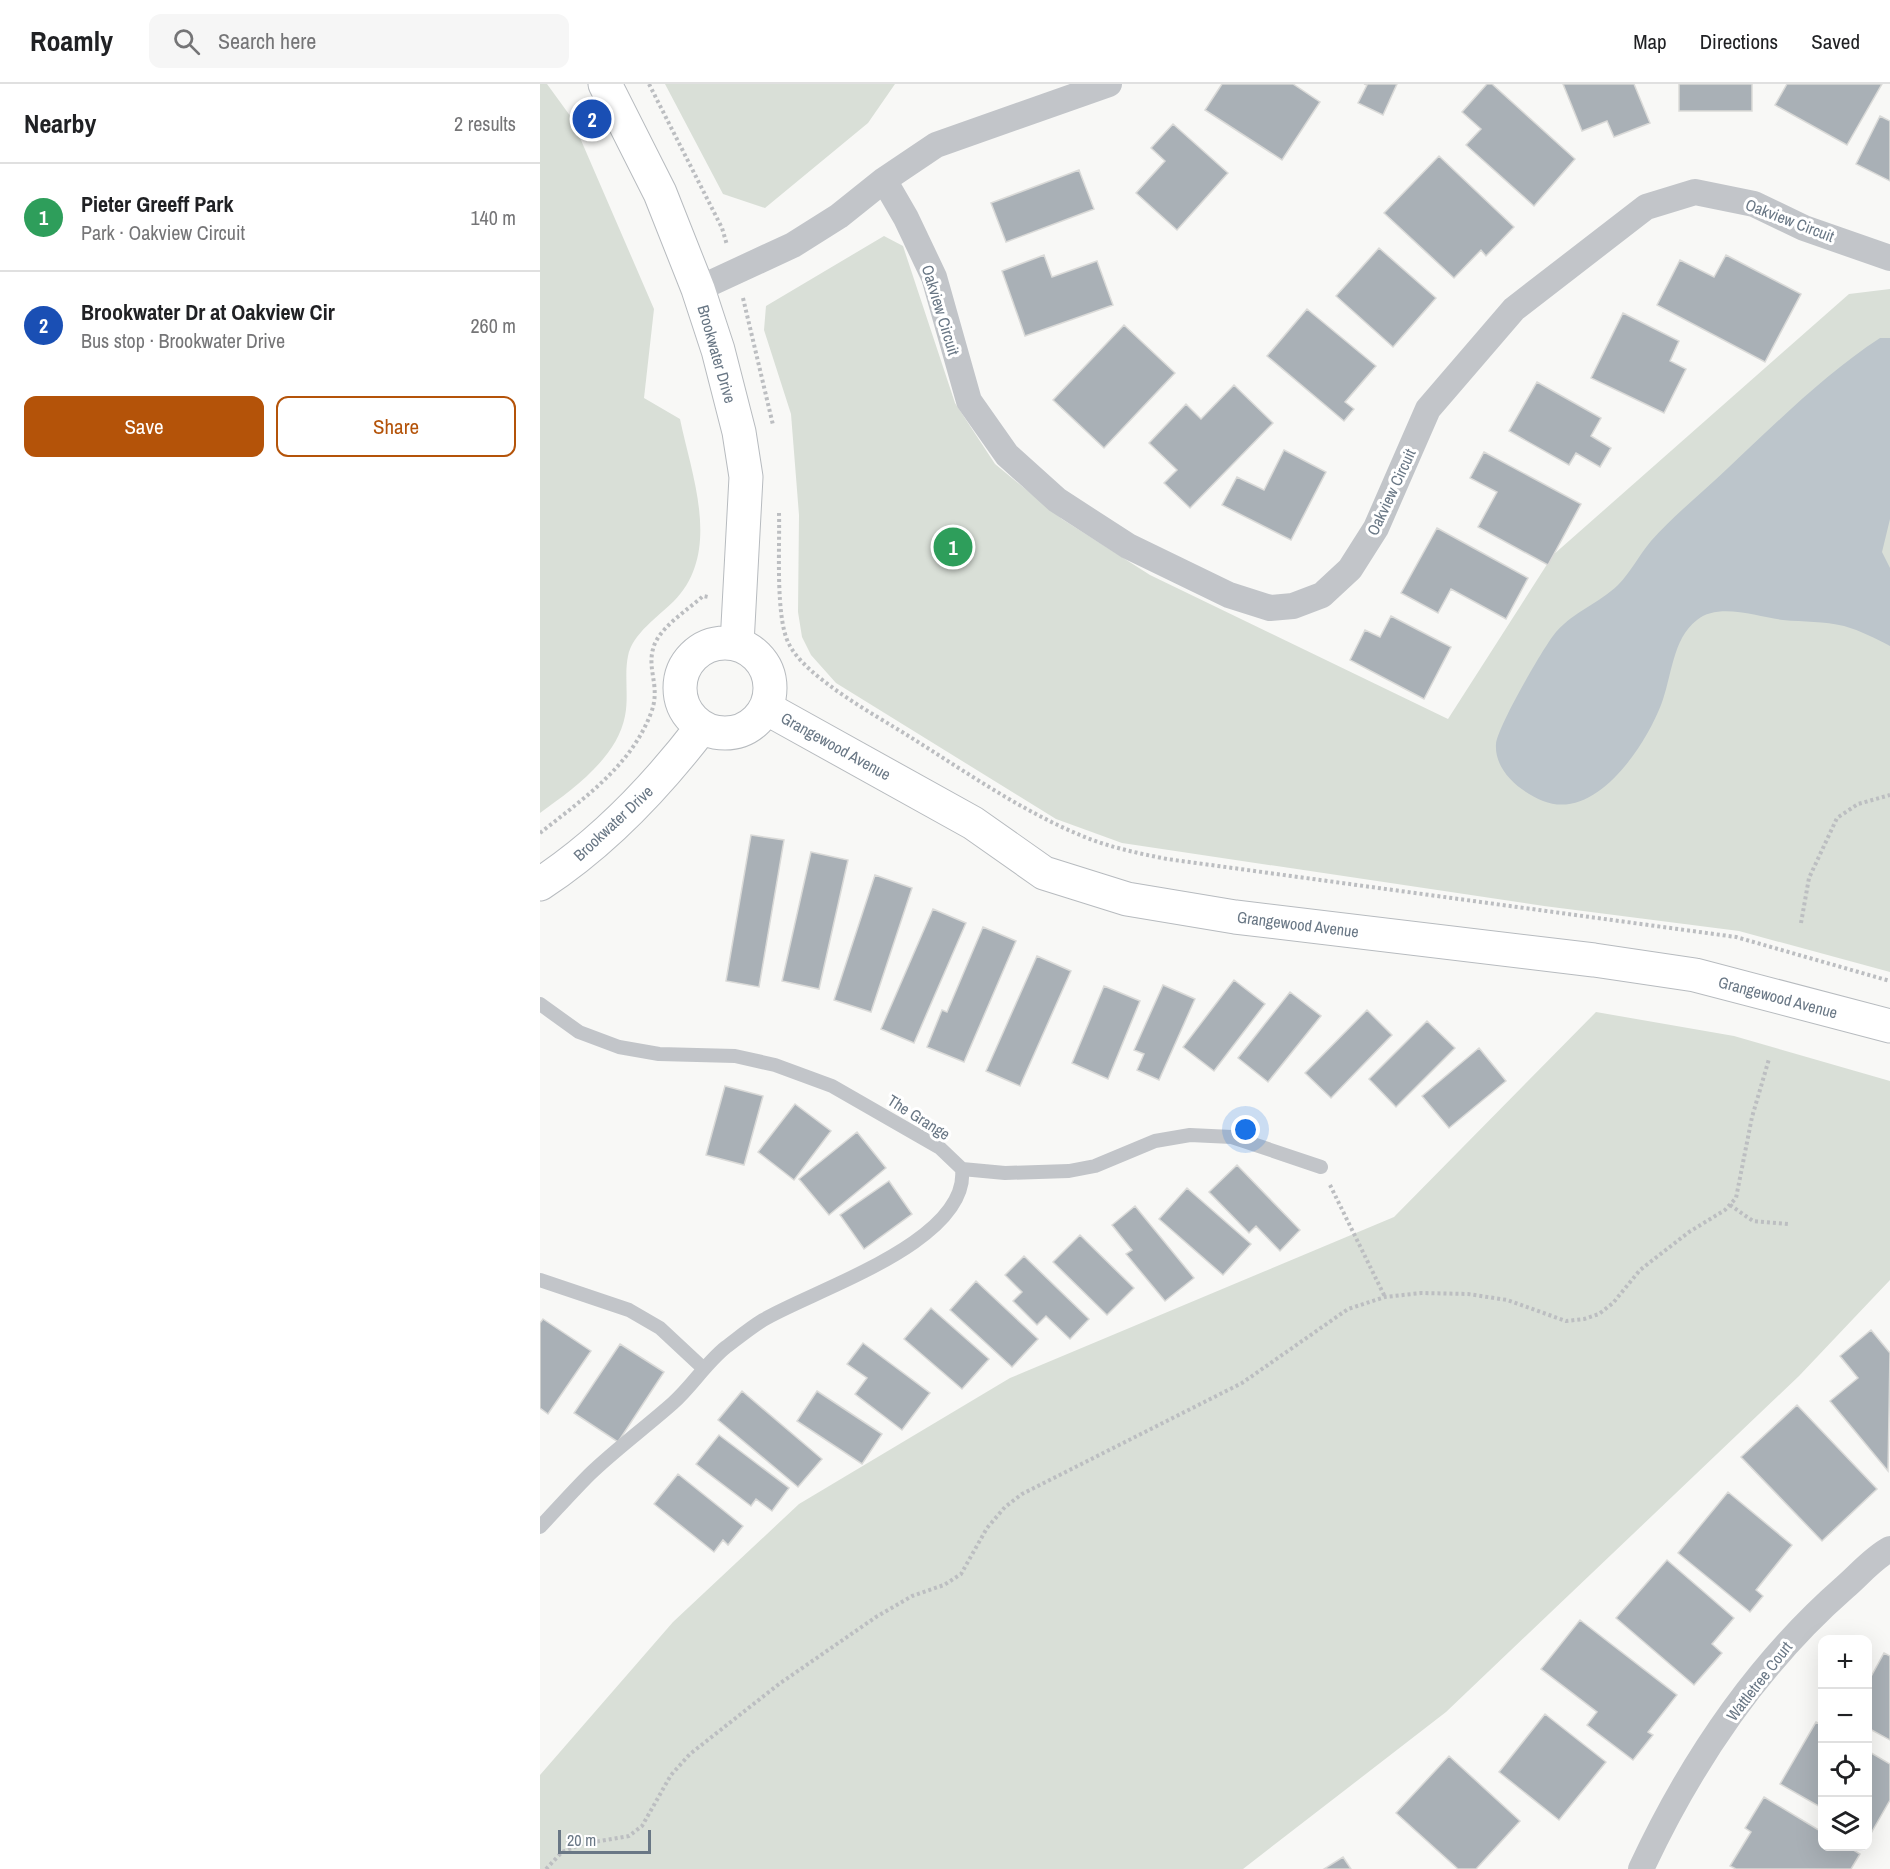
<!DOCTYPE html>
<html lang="en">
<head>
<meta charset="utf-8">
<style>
  body { margin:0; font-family:"Archivo Narrow",sans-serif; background:#f6f6f6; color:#202124 }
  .controls { position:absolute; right:18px; bottom:18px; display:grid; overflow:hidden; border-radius:12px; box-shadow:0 6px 24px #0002 }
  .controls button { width:54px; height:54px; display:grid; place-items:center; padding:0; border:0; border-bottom:2px solid #e0e0e0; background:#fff; color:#202124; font:30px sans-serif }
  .scale { position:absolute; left:18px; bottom:15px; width:93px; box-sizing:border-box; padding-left:6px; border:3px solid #697785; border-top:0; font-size:16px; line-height:21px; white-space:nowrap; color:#697785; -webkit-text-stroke:4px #fff; paint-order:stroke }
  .you { position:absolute; left:706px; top:1046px; width:21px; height:21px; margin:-15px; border:4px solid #fff; border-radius:50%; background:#1a73e8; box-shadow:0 0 0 9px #1a73e833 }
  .badge { display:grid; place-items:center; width:39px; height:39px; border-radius:50%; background:#b45309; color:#fff; font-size:20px; font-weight:700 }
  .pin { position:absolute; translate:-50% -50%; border:3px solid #fff; box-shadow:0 2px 6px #0006 }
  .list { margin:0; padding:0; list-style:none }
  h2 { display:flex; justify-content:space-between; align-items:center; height:78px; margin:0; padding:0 24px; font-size:26px }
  h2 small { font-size:20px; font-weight:400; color:#757577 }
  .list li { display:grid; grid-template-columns:39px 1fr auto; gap:18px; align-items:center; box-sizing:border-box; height:108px; padding:0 24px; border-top:2px solid #e0e0e0 }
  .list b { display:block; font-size:22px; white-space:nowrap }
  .list p { margin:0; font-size:20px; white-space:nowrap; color:#757577 }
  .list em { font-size:20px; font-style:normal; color:#757577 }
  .actions { display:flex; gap:12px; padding:18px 24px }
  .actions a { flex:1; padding:14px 0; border:2px solid #b45309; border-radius:12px; text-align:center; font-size:21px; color:#b45309 }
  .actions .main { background:#b45309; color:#fff }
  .icon { flex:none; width:33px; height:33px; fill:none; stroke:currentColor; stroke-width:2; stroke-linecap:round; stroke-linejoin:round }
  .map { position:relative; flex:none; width:1350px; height:1785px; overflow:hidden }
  header { display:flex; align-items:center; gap:36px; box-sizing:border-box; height:84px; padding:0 30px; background:#fff; border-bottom:2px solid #e0e0e0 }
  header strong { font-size:28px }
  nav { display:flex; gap:33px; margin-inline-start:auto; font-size:21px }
  .search { width:420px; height:54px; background:#f6f6f6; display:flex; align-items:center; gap:15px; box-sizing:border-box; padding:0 21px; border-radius:12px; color:#757577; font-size:22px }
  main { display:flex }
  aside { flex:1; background:#fff }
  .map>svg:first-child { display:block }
</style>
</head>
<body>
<header>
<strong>Roamly</strong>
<div class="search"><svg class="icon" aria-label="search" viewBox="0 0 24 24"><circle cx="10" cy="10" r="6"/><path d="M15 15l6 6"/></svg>Search here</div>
<nav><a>Map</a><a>Directions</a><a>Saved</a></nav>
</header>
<main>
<aside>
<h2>Nearby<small>2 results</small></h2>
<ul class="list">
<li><span class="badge" style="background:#2e9e5b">1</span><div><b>Pieter Greeff Park</b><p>Park · Oakview Circuit</p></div><em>140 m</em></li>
<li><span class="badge" style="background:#1a4fb4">2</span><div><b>Brookwater Dr at Oakview Cir</b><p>Bus stop · Brookwater Drive</p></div><em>260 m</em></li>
</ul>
<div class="actions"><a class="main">Save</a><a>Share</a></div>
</aside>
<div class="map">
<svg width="1350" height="1785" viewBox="0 0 1350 1785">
  <rect width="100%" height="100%" fill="#f8f8f6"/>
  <!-- green -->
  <path fill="#d9dfd7" d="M0 0H7L31 33 114 225 104 314 140 335C152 393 182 468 134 517 119 532 92 550 88 572 84 591 89 612 85 632 77 674 33 705 0 729Z
    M125 0H355L328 39 225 124 183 110Z
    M344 152 363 162 415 319 455 380 522 435 610 491 908 635 1013 471 1309 210 1350 205V888L1199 847 1004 822 582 759 516 735 296 599 271 571 262 553 258 528 259 431 251 330 224 246 226 222Z
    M1056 928 1194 952 1350 997V1196L1259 1292 906 1628 703 1785H0V1691L133 1538 259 1420 470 1294 854 1133Z"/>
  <!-- water -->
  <path fill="#bcc5cb" d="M1340 254H1350V435L1342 468 1350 484V562C1335 554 1321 547 1304 542 1284 537 1264 538 1243 536 1218 533 1179 518 1157 536 1132 555 1132 593 1121 621 1105 662 1056 738 1003 717 981 708 954 687 956 660 957 644 1004 562 1016 548 1036 526 1058 520 1078 501 1091 488 1099 471 1111 457 1134 431 1163 408 1188 384 1236 339 1285 290 1340 254Z"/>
  <!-- building -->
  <path fill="#a9b0b6" stroke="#dadad8" stroke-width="1.5" d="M682 0H753L780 18 742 76 665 26Z
    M824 0H857L843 31 818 19 827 1Z
    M947 0H952L1035 75 994 122 926 61 941 45 922 28Z
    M1023 0H1094L1110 39 1074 53 1067 37 1042 47Z
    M1139 0H1212V27H1139Z
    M1247 0H1342L1307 61 1235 21Z
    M1340 32 1350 37V97L1316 80Z
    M633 40 688 89 637 146 596 109 625 77 611 64Z
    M899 72 974 143 946 172 941 166 914 194 844 129Z
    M539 86 554 125 466 158 451 119Z
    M839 164 896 214 853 263 796 212Z
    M504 171 512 193 557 177 573 221 485 252 462 187Z
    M1186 171 1261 210 1225 278 1117 221 1140 176 1174 193Z
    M767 225 836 282 805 318 814 325 804 337 727 272Z
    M1083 229 1139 257 1130 277 1146 285 1124 329 1051 294Z
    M584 241 635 289 564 364 513 316Z
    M997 298 1061 334 1051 352 1071 364 1060 383 1036 369 1029 381 969 347Z
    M694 301 733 339 650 424 624 399 637 386 609 359 646 320 661 335Z
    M744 366 786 388 751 456 682 421 697 393 724 406Z
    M944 368 1041 420 1008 481 938 443 957 408 930 394Z
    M897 444 988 494 966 535 911 505 898 529 861 509Z
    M851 532 911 563 884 615 810 576 825 546 840 553Z
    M211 751 244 756 219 903 186 897Z
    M271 768 308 776 279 905 242 897Z
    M335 791 372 804 331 928 294 916Z
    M393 825 426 839 374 959 341 945Z
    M443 843 476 857 424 978 387 963 402 926 407 928Z
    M497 872 531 887 480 1002 446 987Z
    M694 896 725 920 674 987 643 963Z
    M623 901 655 915 619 996 597 986 604 970 594 966Z
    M564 902 600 917 568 995 532 979Z
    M750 908 781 932 728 998 698 974Z
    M827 926 852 951 791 1014 765 989Z
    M887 937 915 964 856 1023 829 995Z
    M939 964 966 997 909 1044 882 1012Z
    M185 1002 223 1012 204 1081 166 1071Z
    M255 1020 291 1047 254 1096 218 1068Z
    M317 1048 346 1084 289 1131 259 1095Z
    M697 1081 760 1146 740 1167 716 1142 709 1149 669 1108Z
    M349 1097 372 1130 324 1165 300 1131Z
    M647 1104 711 1160 683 1191 619 1135Z
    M595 1122 654 1194 625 1217 586 1170 592 1166 572 1141Z
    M540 1151 594 1204 567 1231 513 1178Z
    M484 1172 549 1235 530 1255 506 1232 497 1241 473 1217 482 1208 465 1191Z
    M436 1197 498 1255 472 1283 410 1226Z
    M391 1224 449 1275 422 1305 364 1255Z
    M3 1235 51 1267 8 1330 0 1324V1239Z
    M1331 1246 1350 1269 1348 1387 1290 1317 1318 1294 1300 1272Z
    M323 1259 390 1309 362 1346 315 1310 327 1294 307 1280Z
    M80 1260 124 1288 78 1358 34 1329Z
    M202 1307 282 1375 258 1403 178 1336Z
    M277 1307 342 1350 322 1380 257 1337Z
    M1257 1321 1337 1405 1282 1457 1201 1373Z
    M179 1351 249 1404 232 1427 216 1415 211 1422 156 1380Z
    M138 1390 203 1442 188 1461 183 1456 174 1468 114 1420Z
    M1188 1408 1252 1461 1216 1506 1223 1512 1210 1528 1138 1469Z
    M1127 1476 1194 1534 1172 1560 1182 1569 1154 1601 1076 1534Z
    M1040 1536 1137 1611 1108 1648 1113 1651 1093 1676 1047 1641 1057 1628 1001 1585Z
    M1344 1569 1350 1572V1656L1328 1644V1598Z
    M1005 1630 1066 1678 1019 1736 959 1688Z
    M1276 1638 1282 1641V1724L1240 1700Z
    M1328 1667 1350 1680V1716L1330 1751 1328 1750Z
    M909 1672 980 1737 936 1785H918L856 1729Z
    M1224 1713 1282 1748V1762H1307L1320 1770 1311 1785H1196L1190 1782 1211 1748 1205 1744Z
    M803 1773 811 1785H784Z"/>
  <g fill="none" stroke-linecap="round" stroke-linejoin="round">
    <!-- secondary casing -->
    <g stroke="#b7bbbf" stroke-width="35">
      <path id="secondary" d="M65 0 120 109 158 205 178 266 199 348 206 393 197 560
        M140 604a45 45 0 1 1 90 0a45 45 0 1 1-90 0Z
        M226 624 433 739 504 789 587 815 695 833 1054 876 1155 891 1350 942
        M0 800C63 759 116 703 162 643"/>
    </g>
    <!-- path -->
    <path stroke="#bcbec1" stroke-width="4" stroke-dasharray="3 3" stroke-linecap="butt" d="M109 0 182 144 187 161
      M203 214 233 341
      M239 429C240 461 235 534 249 560 265 593 335 631 367 651 423 686 478 725 540 751 568 763 597 769 627 775L1196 853 1350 897
      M0 749C43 715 91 682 111 629 121 603 107 587 113 565 118 544 148 526 163 512L168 513
      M1261 839 1269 794 1297 734 1318 720 1350 711
      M790 1101 845 1213
      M1190 1121 1213 1137 1249 1140
      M6 1785 22 1768 42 1760 89 1752 102 1742 131 1691 150 1670 239 1600 336 1533 372 1512 404 1501 421 1490 447 1444 465 1423 482 1410 702 1299 808 1225 845 1213 881 1209 928 1210 967 1216 1026 1237 1044 1235 1059 1230 1073 1219 1100 1186 1149 1148 1185 1126 1196 1114 1212 1033 1229 975"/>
    <!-- lane -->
    <path stroke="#c2c5c9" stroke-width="14" d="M0 920 39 948 79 963 119 970 195 972 235 981 292 1002 400 1064 422 1085 465 1089 529 1087 555 1082 615 1057 650 1051 692 1053 781 1083
      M0 1196 89 1226 120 1244 164 1285
      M0 1443C17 1425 33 1407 50 1390 76 1365 106 1343 133 1319 152 1302 166 1279 186 1263 198 1254 210 1244 223 1236 273 1206 430 1158 422 1085"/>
    <!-- street -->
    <path stroke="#c2c5c9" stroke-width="26" d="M344 96 396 61 569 0
      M158 205 253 161 299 132 344 96 366 134 394 193 429 317 467 371 517 416 588 462 689 511 730 524 753 522 782 511 810 485 836 444 888 325 974 225 1106 123 1155 108 1214 120 1264 144 1350 174
      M1101 1785C1150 1680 1217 1580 1305 1503 1319 1491 1333 1474 1350 1465"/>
    <!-- secondary -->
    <use href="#secondary" stroke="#fff" stroke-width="33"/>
  </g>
  <g text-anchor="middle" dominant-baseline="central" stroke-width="6" stroke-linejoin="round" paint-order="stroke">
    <!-- street labels -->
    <g font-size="16" fill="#697785" stroke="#fff">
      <text transform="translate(1250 136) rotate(21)">Oakview Circuit</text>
      <text transform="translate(401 226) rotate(73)">Oakview Circuit</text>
      <text transform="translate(177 270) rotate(74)">Brookwater Drive</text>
      <text transform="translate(851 408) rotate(-65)">Oakview Circuit</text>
      <text transform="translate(296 662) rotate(29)">Grangewood Avenue</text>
      <text transform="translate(73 739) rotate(-43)">Brookwater Drive</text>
      <text transform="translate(758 840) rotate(7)">Grangewood Avenue</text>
      <text transform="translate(1238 913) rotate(15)">Grangewood Avenue</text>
      <text transform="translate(379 1033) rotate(32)">The Grange</text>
      <text transform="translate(1219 1597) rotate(-52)">Wattletree Court</text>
    </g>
  </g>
</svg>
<div class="controls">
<button>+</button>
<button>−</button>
<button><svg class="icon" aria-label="locate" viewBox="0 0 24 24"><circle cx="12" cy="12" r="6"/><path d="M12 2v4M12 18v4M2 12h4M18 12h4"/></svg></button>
<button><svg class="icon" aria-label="layers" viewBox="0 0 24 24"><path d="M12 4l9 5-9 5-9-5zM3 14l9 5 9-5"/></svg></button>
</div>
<div class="scale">20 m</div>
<div class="you"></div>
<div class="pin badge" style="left:413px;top:463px;background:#2e9e5b">1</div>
<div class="pin badge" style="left:52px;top:35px;background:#1a4fb4">2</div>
</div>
</main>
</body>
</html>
